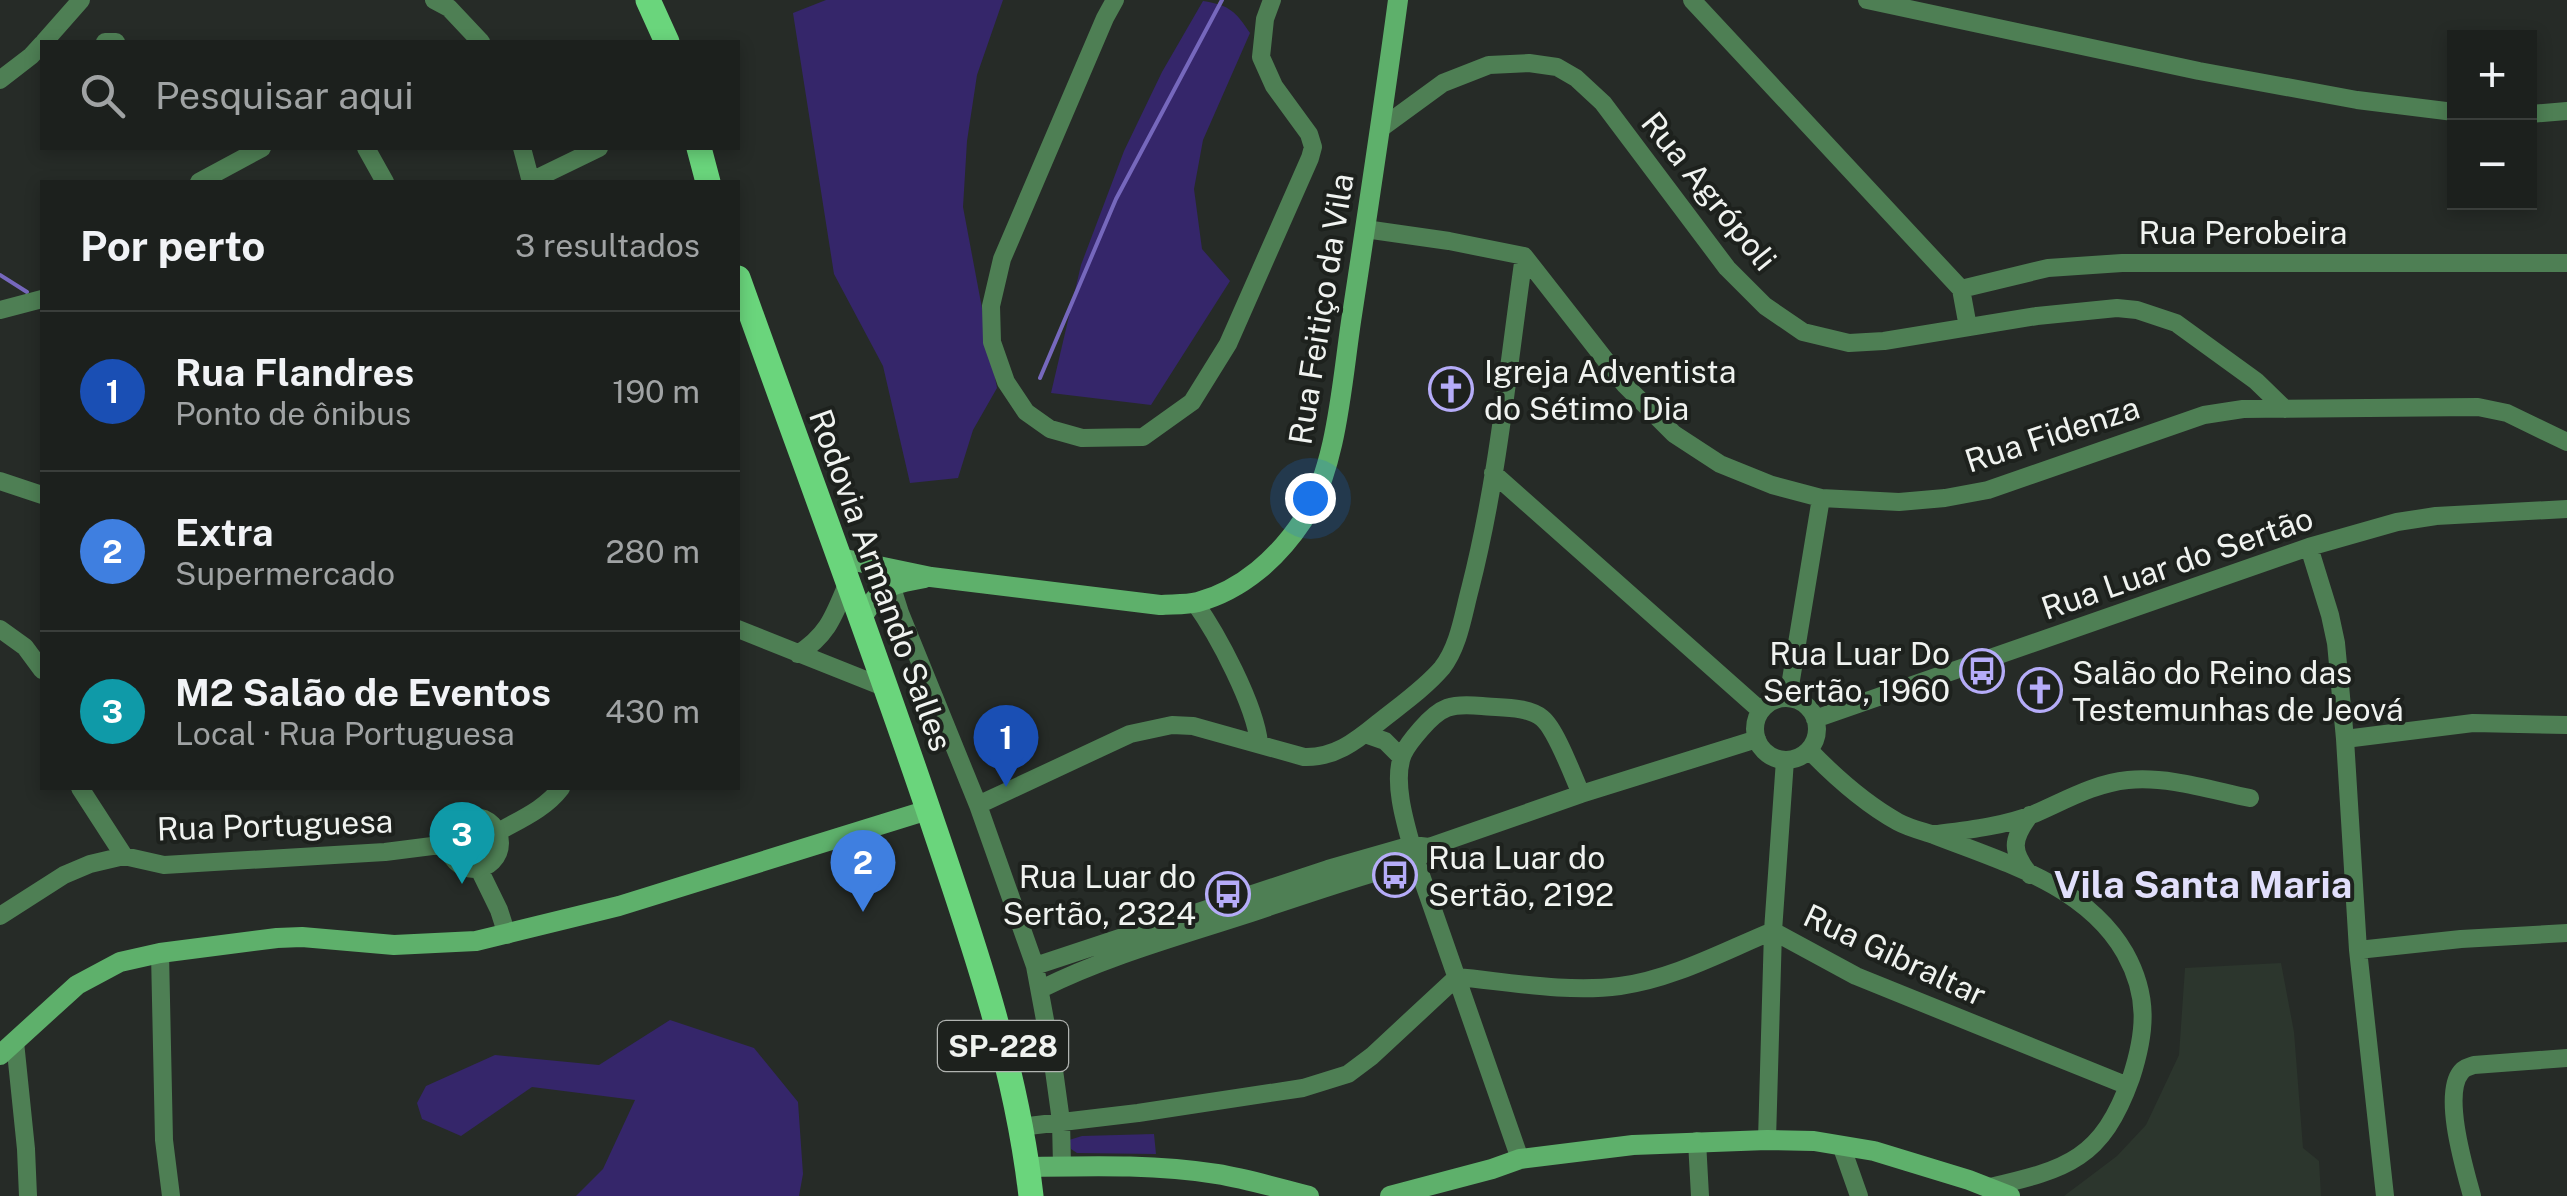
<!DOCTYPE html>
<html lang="pt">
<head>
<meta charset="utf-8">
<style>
  body { margin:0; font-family:"Public Sans",sans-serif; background:#252826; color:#f1f3f6 }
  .controls { position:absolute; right:30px; top:30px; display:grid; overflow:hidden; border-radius:0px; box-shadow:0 5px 15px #0003 }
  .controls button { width:90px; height:90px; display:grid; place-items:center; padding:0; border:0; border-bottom:2px solid #3a3e3b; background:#1c201d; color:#f1f3f6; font:50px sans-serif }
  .you { position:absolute; left:1310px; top:498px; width:35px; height:35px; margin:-25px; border:8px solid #fff; border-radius:50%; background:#1a73e8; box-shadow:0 0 0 15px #1a73e833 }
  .badge { display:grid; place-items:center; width:65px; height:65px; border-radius:50%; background:#db2777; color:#fff; font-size:32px; font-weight:700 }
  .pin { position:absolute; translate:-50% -82px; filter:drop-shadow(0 2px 5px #0008) }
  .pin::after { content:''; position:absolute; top:52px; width:35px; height:30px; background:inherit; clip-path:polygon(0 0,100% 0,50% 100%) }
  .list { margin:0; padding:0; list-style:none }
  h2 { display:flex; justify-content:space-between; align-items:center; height:130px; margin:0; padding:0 40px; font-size:42px }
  h2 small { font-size:32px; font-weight:400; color:#a0a3a4 }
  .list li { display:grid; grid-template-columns:65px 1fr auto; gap:30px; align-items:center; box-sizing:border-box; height:160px; padding:0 40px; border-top:2px solid #3a3e3b }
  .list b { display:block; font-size:38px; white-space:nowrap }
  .list p { margin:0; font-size:32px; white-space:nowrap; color:#a0a3a4 }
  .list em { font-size:32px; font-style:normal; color:#a0a3a4 }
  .icon { flex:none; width:55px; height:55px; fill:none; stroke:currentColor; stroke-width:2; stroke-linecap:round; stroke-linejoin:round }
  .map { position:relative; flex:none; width:2567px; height:1196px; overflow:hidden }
  .search { position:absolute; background:#1c201d; box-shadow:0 5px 15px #0003; left:40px; top:40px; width:700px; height:110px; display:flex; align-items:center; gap:25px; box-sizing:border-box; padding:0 35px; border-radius:0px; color:#a0a3a4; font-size:38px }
  .panel { position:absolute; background:#1c201d; box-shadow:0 5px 15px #0003; left:40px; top:180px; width:700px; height:610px; border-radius:0px }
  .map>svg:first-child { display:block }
</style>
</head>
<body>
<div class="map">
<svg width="2567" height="1196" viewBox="0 0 2567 1196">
  <rect width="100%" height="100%" fill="#262b27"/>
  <!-- built -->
  <path fill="#2c362d" d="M2281 963 2294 1032 2303 1148 2319 1161 2321 1196H2064L2117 1156 2146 1125 2179 1055 2185 968Z"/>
  <!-- green -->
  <path fill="#35266a" d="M826 0H1003L977 75 967 141 963 207 997 388 973 430 958 478 910 483 883 366 834 274 793 13Z
    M1203 1C1230 5 1236 12 1250 33L1203 140 1194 189 1202 249 1230 281 1151 405 1051 393 1081 265 1124 151 1162 72Z
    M670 1020 754 1048 798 1102 803 1174 799 1196H576L603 1169 635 1100 532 1087 461 1136 422 1119 417 1103 426 1086 495 1055 599 1065Z
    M1154 1134 1156 1154 1077 1153 1071 1149 1069 1140 1082 1136Z"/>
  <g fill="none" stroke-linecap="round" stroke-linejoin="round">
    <!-- stream -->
    <path stroke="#7668bd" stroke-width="4" d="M0 275 27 292
      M1040 378 1116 199 1222 0"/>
    <!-- street -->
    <path stroke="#4e7f54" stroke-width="18" d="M434 0 449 8 481 42
      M1115 0 1105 18 1002 259 991 306 992 342 1006 382 1026 412 1050 429 1082 438 1143 437 1192 402 1228 344 1310 158 1313 147 1309 134 1274 86 1261 57 1265 19 1272 0
      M1692 0 1961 289
      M1867 0 2199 71 2357 100 2454 112
      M44 42 81 0
      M105 42H116
      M0 80 31 56 42 44
      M2530 114 2567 111
      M1380 129 1443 83 1489 65 1529 63 1557 67 1576 78 1603 103 1727 268 1765 306 1803 332 1849 343 1884 341 2037 316 2117 308 2137 310 2176 323 2256 381 2285 409
      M366 148 385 182
      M522 148 531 182
      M531 181 599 148
      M199 182 262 148
      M1524 256 1625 385 1674 434 1720 464 1772 485 1821 498 1899 502 1945 498 1988 490 2204 415 2243 409 2478 407 2507 413 2567 442
      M0 310 42 299
      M1968 327 1961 289 2048 268 2122 263H2567
      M1493 473 1761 711
      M0 481 42 495
      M2309 547 2330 615 2336 643 2345 739 2358 950 2385 1196
      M888 575 900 613 978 805 1035 966 1053 1063 1061 1121 1062 1166
      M1195 603C1218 635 1255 705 1259 743
      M0 629 25 647 42 670
      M738 629 886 688
      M798 654C829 634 834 615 848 582
      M1788 698 1821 498
      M1755 729a31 31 0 1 1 62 0a31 31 0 1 1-62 0Z
      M1815 719 2309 547 2397 522 2436 516 2567 509
      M1365 734 1385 741 1401 757
      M2345 739 2473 723 2567 725
      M1809 750C1836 778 1864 803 1898 822 1909 828 1922 831 1934 835 2003 862 2086 885 2125 953 2149 996 2146 1032 2131 1078 2102 1159 2068 1169 1990 1187
      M80 788 124 856
      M978 805 1130 734 1172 725 1193 726 1304 757C1334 758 1355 742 1378 723 1399 706 1424 689 1442 668 1459 646 1463 615 1470 589 1498 480 1508 367 1524 256L1449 241 1365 229
      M2030 815C2011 840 2011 851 2030 875
      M448 843a26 26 0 1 1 52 0a26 26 0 1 1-52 0Z
      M498 832C521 819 545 809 561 788
      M1936 834C1968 830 2004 826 2034 814 2064 801 2095 783 2128 780 2168 776 2211 790 2250 798
      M479 869 499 910 507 935
      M0 916 64 875 90 864 124 856 164 865 385 852 448 844
      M2358 950 2461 939 2567 933
      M160 953 164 1140 171 1196
      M1035 966 1328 869 1412 845 1429 847 1581 794 1757 739
      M1041 989C1105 957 1177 937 1245 915 1302 896 1358 876 1416 861L1421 856
      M15 1042 26 1149 28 1196
      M1020 1127 1138 1113 1303 1088 1348 1074 1372 1056 1457 977C1509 982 1568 993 1620 986 1673 979 1724 951 1773 931L1856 976 2128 1086
      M1767 1140 1773 931 1785 760
      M1697 1141 1700 1196
      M1841 1145 1859 1196
      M1520 1159 1416 861C1408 832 1391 783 1403 754 1407 745 1414 737 1421 729 1441 706 1451 703 1482 706 1500 708 1527 706 1542 718 1556 729 1573 776 1581 794
      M2472 1196C2465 1170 2442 1095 2461 1072 2464 1068 2468 1067 2474 1065L2567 1058"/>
    <!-- secondary -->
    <path stroke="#5eb06b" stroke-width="20" d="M840 558 931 577 1160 605C1172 604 1186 605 1198 602 1242 590 1278 558 1303 520 1338 466 1342 378 1352 315 1368 210 1384 105 1398 0
      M861 619C882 586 886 585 925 578
      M0 1055 77 985 120 962 160 953 277 938 302 937 394 945 476 941 619 906 928 810
      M1028 1167C1091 1166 1154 1164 1217 1174 1248 1179 1278 1188 1309 1196
      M1390 1196 1492 1169 1520 1159 1633 1145 1767 1140 1814 1141 1874 1151 1969 1180 2010 1196"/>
    <!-- primary -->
    <path stroke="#6ad57c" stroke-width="25" d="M648 0 667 42
      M699 148 708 182
      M738 278C802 457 869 635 930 815 972 939 1016 1065 1031 1196"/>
  </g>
  <!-- icons -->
  <defs>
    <g id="church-ring" transform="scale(2.25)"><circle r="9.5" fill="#1d211d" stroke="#b5acf8" stroke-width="1.5"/><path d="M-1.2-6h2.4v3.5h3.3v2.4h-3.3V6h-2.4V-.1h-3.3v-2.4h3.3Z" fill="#b5acf8"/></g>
    <g id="bus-ring" transform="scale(2.25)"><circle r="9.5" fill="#1d211d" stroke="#b5acf8" stroke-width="1.5"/><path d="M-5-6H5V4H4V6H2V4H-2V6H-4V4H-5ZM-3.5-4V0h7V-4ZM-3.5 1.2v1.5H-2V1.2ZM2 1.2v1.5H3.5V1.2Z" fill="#b5acf8"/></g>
  </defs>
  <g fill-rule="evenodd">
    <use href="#church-ring" x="1451" y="389"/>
    <use href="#bus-ring" x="1982" y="671"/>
    <use href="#church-ring" x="2040" y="690"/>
    <use href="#bus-ring" x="1395" y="875"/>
    <use href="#bus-ring" x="1228" y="894"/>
  </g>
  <g text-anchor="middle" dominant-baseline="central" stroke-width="8" stroke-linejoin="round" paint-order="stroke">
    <!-- shield labels -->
    <rect fill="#1d211d" stroke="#b1b4b1" stroke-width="2.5" x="938" y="1021" width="130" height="50" rx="8"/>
    <g font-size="30" font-weight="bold" fill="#f0f3f0">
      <text x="1003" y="1046">SP-228</text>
    </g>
    <!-- street labels -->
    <g font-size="32" fill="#f0f3f0" stroke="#1d211d">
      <text transform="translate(1709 191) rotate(51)">Rua Agrópoli</text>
      <text x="2243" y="232">Rua Perobeira</text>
      <text transform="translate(1321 309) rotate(-81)">Rua Feitiço da Vila</text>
      <text transform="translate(2052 434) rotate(-18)">Rua Fidenza</text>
      <text transform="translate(2177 563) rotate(-19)">Rua Luar do Sertão</text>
      <text transform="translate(881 580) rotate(70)">Rodovia Armando Salles</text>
      <text transform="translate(275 825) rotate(-2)">Rua Portuguesa</text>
      <text transform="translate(1895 955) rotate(25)">Rua Gibraltar</text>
    </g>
    <!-- poi labels -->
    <g font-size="32" fill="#f0f3f0" stroke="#1d211d" text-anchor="start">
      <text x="1484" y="371">Igreja Adventista<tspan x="1484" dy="37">do Sétimo Dia</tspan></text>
      <text x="1950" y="653" text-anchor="end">Rua Luar Do<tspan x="1950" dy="37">Sertão, 1960</tspan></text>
      <text x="2072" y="672">Salão do Reino das<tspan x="2072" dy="37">Testemunhas de Jeová</tspan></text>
      <text x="1428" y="857">Rua Luar do<tspan x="1428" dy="37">Sertão, 2192</tspan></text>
      <text x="1196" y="876" text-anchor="end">Rua Luar do<tspan x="1196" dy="37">Sertão, 2324</tspan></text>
    </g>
    <!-- quarter labels -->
    <g font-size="38" font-weight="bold" fill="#e1dffc" stroke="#1d211d">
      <text x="2203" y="884">Vila Santa Maria</text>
    </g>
  </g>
</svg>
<div class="controls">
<button>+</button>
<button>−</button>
</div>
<div class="you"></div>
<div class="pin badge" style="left:1006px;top:787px;background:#1a4fb4">1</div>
<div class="pin badge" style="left:863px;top:912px;background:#3f7fe0">2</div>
<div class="pin badge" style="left:462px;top:884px;background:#0f9aa8">3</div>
<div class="search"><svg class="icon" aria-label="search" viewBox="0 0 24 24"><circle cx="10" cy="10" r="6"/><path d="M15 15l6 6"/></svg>Pesquisar aqui</div>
<section class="panel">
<h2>Por perto<small>3 resultados</small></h2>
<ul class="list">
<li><span class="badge" style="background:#1a4fb4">1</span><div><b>Rua Flandres</b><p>Ponto de ônibus</p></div><em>190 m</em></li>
<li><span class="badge" style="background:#3f7fe0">2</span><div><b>Extra</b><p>Supermercado</p></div><em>280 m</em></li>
<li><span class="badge" style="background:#0f9aa8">3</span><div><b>M2 Salão de Eventos</b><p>Local · Rua Portuguesa</p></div><em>430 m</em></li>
</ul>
</section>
</div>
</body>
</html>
